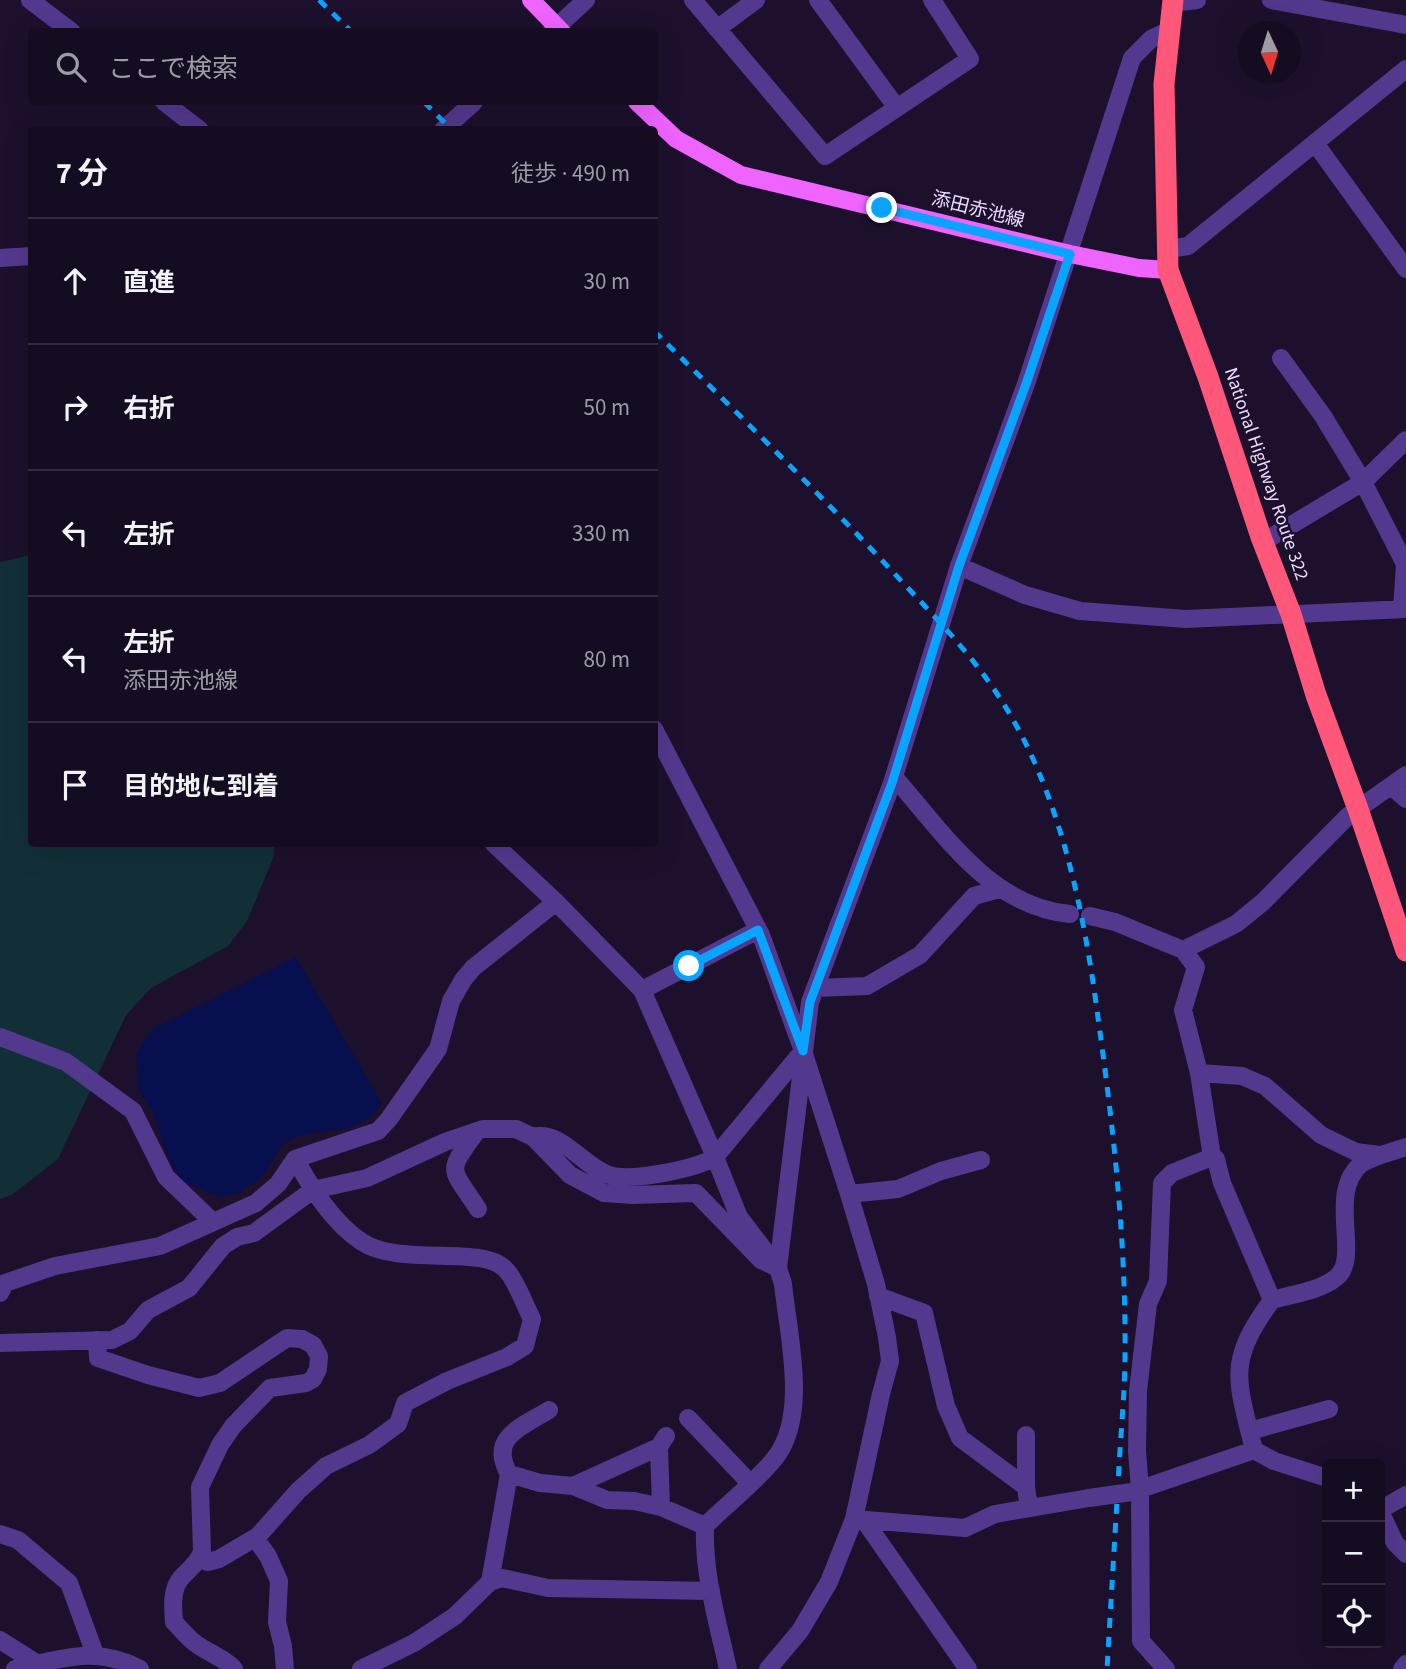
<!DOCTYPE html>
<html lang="ja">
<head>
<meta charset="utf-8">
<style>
  body { margin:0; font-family:"Source Sans 3","Noto Sans JP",sans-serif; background:#231a2f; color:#f1f3f6 }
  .controls { position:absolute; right:21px; bottom:21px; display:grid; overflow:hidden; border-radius:7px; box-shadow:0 7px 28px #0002 }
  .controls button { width:63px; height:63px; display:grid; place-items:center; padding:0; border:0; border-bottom:2px solid #352c40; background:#160c22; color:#f1f3f6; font:35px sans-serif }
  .compass { position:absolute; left:1238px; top:21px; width:63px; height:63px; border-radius:50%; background:#160c22; box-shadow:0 7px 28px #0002; rotate:176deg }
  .stop { position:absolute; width:21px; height:21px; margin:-16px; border:5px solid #08a4ff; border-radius:50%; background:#fff }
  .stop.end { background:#08a4ff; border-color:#fff; box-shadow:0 2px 7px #0008 }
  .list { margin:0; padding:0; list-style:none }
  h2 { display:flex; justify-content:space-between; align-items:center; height:91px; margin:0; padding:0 28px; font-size:30px }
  h2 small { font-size:23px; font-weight:400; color:#9e9ba5 }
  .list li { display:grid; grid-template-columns:46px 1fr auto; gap:21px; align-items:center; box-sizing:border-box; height:126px; padding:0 28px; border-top:2px solid #352c40 }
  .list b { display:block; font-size:26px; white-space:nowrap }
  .list p { margin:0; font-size:23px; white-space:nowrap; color:#9e9ba5 }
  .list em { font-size:23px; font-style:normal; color:#9e9ba5 }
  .icon { flex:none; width:38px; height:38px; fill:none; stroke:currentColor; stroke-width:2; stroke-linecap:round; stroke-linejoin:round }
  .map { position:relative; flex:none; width:1406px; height:1669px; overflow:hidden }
  .search { position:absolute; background:#160c22; box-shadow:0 7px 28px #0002; left:28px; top:28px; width:630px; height:77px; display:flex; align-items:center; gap:18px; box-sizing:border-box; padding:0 24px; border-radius:7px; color:#9e9ba5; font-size:26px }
  .panel { position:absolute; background:#160c22; box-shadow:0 7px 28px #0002; left:28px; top:126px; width:630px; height:721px; border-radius:7px }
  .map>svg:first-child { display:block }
</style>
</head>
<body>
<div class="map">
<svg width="1406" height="1669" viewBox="0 0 1406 1669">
  <rect width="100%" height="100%" fill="#1d102d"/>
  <!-- green -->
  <path fill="#122f37" d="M31 555 32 844H274V856L247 921 228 946 151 988 126 1015 58 1159 13 1194 0 1199V562Z"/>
  <!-- water -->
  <path fill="#080f4e" d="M296 957 382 1103 372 1116 353 1127 298 1136 282 1145 263 1176 240 1192 222 1197 210 1193 182 1181 170 1162 153 1113 139 1091 136 1054 151 1030Z"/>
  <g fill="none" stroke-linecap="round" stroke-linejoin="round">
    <!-- minor -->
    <path stroke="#53398e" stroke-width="18" d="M30 0 72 32
      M693 0 825 156 970 59 932 0
      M818 0 897 108
      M1271 0 1406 25
      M1173 3 1197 0
      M717 29 756 0
      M551 32 586 0
      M164 102 200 130
      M443 130 474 102
      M1315 143 1406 269
      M1169 249 1188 246 1406 69
      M0 258 32 256
      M1281 358 1323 416 1363 482 1405 564 1402 609
      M1263 542 1363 482 1406 440
      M959 566 1025 595 1080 611 1186 619 1406 609
      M654 729 761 935 803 1051 849 1194 876 1284 887 1337 890 1361 881 1394 854 1519 829 1582 800 1631 768 1669
      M894 777C943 832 990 907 1070 914
      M1391 786 1406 799
      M556 902 642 990 715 1157 803 1051
      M1090 916 1115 922 1183 950
      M815 988 867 986 920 955 974 896 999 889
      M642 990 758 930
      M0 1037 66 1062 133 1111 166 1177 212 1221
      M1199 1073 1242 1076 1265 1086 1321 1135 1356 1152 1380 1155
      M476 1132C446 1174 450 1166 478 1209
      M533 1137C562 1130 582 1166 609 1175 631 1182 696 1169 715 1157L739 1217 778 1268 783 1284C788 1334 809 1415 775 1458 756 1482 727 1504 705 1526 703 1574 718 1623 728 1669
      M849 1194 898 1189 941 1171 981 1160
      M778 1268 810 1002 892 783 959 566 1026 384 1132 58 1151 39 1170 30
      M0 1293 5 1283 55 1266 160 1246 256 1203 278 1184 295 1159 378 1131 389 1119 438 1049 451 1001 463 980 473 968 556 902 494 844
      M878 1296 924 1313 946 1406 960 1438 1026 1487 1029 1508
      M1272 1300C1292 1294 1322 1291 1338 1276 1360 1255 1327 1193 1361 1164 1370 1157 1395 1151 1406 1147
      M97 1340 98 1358 148 1375 199 1388 220 1383 287 1338 302 1339 313 1345 319 1356 318 1369 313 1379 306 1383 270 1388 233 1426 220 1445 200 1487 202 1552C198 1563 189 1569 181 1578 171 1590 173 1607 174 1622 181 1629 187 1637 195 1643 205 1651 229 1661 234 1669
      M0 1343 112 1340 130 1331 148 1310 189 1288 223 1246 237 1237 254 1233 313 1190 367 1178 445 1142 483 1129H516L533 1137 570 1175 604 1193 633 1195 696 1193 761 1260 778 1268
      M688 1418 750 1483
      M1250 1431 1329 1409
      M1026 1435V1487
      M666 1436 659 1447 661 1507 705 1526
      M1254 1450C1237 1379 1226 1363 1272 1300L1222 1183 1216 1159 1212 1157 1199 1073 1183 1010 1196 967 1183 950 1236 924 1263 902 1348 816 1406 775
      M509 1474 540 1483 573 1486 659 1447
      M573 1486 607 1500 634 1501 661 1507
      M1132 1492 1254 1450 1274 1461 1327 1478
      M1380 1510 1406 1495
      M1380 1511 1395 1543 1406 1554
      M854 1519 965 1528 995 1514 1089 1498
      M864 1520 968 1669
      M0 1534 18 1540 69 1583 95 1654
      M255 1538 268 1556 279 1581 277 1622 283 1646 285 1669
      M200 1559 208 1562 219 1559 258 1536 298 1491 326 1466 369 1445 398 1424 405 1403 447 1381 507 1357 525 1346 532 1319C524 1304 518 1284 507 1271 485 1243 402 1268 362 1242 333 1223 312 1189 295 1159
      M490 1582 509 1474C488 1437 522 1427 549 1410
      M0 1640 38 1664
      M15 1669C61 1659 96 1645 140 1669
      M361 1669 414 1643 455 1616 490 1582 502 1578 548 1588 711 1591
      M1166 1669 1141 1641 1140 1490 1137 1451 1138 1391 1148 1304 1158 1281 1162 1183 1172 1173 1212 1157
      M1402 1669 1406 1664"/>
    <!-- major -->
    <path stroke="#ef63ff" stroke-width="18" d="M531 0 562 32
      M637 102 676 139 741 175 1070 254 1139 268 1168 270"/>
    <!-- highway -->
    <path stroke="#ff577a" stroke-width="21" d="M1173 0 1164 84 1168 270 1208 377 1261 537 1291 614 1316 695 1358 809 1406 951"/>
    <!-- rail -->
    <path stroke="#08a4ff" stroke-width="5" stroke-dasharray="10 9" stroke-linecap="butt" d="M319 0 352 32
      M424 102 452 130
      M654 331C734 410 815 489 892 571 931 613 973 655 1003 703 1062 796 1085 917 1099 1025 1114 1133 1126 1244 1125 1354 1125 1391 1121 1429 1119 1467 1115 1534 1111 1602 1107 1669"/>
    <!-- minor-bridge -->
    <path stroke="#53398e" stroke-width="18" d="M1089 1498 1132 1492"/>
  </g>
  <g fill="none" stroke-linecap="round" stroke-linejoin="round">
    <!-- route -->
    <path stroke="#08a4ff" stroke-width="9" d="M689 966 758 930 803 1051 810 1002 892 783 959 566 1026 384 1070 254 882 208"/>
  </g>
  <g text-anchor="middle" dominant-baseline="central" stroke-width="5" stroke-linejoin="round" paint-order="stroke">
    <!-- street labels -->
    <g font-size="19" fill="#e9dcff" stroke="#1d102d">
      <text transform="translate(978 210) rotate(14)">添田赤池線</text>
      <text transform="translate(1266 474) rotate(71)">National Highway Route 322</text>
    </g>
  </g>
</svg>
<div class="controls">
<button>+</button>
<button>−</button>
<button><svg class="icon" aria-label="locate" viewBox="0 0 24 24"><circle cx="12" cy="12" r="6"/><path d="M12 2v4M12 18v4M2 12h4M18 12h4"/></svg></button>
</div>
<svg class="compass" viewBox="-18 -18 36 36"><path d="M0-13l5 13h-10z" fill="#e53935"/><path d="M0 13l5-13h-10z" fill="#9e9ba5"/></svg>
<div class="stop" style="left:689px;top:966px"></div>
<div class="stop end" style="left:882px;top:208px"></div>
<div class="search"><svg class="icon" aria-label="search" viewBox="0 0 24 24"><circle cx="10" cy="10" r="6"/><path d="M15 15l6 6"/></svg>ここで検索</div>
<section class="panel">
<h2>7 分<small>徒歩 · 490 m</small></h2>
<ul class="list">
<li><svg class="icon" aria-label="ahead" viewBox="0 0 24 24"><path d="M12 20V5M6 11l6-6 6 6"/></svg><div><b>直進</b></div><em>30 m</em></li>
<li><svg class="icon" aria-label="right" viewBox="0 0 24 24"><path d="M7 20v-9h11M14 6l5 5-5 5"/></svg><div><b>右折</b></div><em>50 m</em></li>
<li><svg class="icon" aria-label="left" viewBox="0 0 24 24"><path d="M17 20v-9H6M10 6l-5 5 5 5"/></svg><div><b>左折</b></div><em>330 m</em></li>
<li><svg class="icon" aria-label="left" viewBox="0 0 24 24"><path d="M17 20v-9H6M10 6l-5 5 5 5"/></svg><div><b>左折</b><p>添田赤池線</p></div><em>80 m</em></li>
<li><svg class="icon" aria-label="arrive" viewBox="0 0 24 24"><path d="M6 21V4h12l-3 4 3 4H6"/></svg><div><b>目的地に到着</b></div></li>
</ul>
</section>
</div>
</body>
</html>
